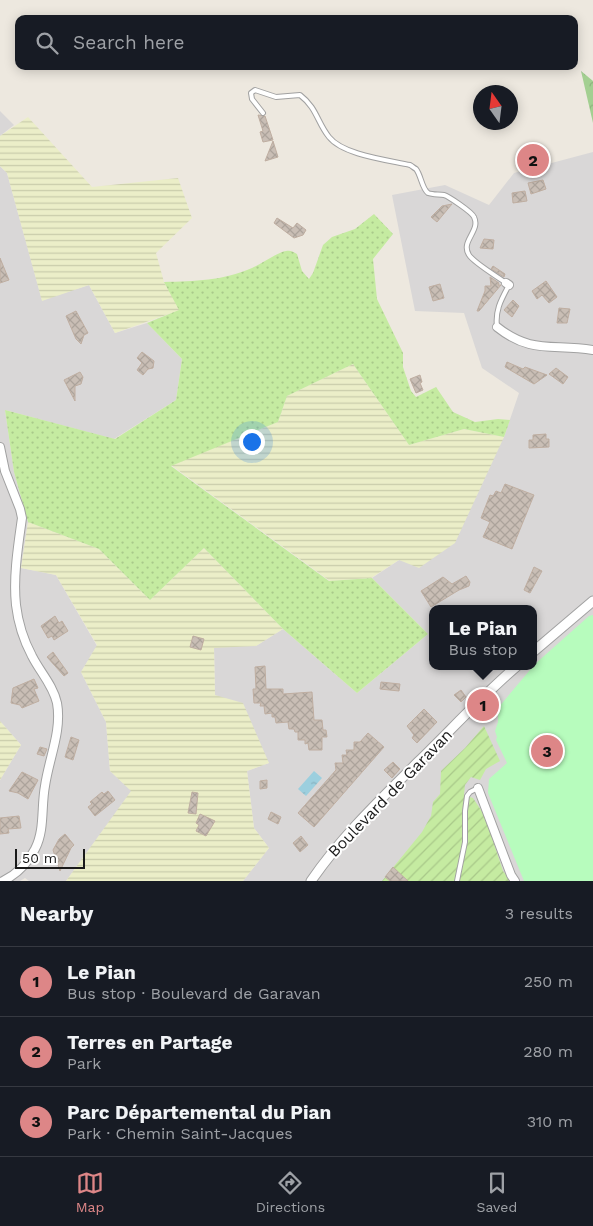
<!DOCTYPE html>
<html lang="en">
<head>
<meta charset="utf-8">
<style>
  body { margin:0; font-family:"Work Sans",sans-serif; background:#242831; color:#f1f3f6 }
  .compass { position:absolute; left:473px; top:85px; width:45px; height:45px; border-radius:50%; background:#171b24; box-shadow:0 2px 12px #0003; rotate:346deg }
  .scale { position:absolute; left:15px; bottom:12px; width:70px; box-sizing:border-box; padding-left:5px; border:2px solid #1a1a1a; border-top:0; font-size:14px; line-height:18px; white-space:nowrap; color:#1a1a1a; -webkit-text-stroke:4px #fff; paint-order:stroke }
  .you { position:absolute; left:251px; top:441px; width:18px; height:18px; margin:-12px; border:4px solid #fff; border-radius:50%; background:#1a73e8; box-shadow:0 0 0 8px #1a73e833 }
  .badge { display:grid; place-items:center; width:32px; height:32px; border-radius:50%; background:#dd8687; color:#111; font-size:16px; font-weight:700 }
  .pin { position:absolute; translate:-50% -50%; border:2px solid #fff; box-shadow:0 1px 5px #0006 }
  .popup { position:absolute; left:429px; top:605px; width:108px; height:65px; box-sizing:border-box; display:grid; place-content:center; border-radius:10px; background:#171b24; filter:drop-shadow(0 1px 4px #0005); font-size:16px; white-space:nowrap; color:#9ea1a6 }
  .popup b { font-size:19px; color:#f1f3f6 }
  .popup::after { content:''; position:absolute; left:50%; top:100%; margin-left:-10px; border:10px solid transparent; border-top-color:#171b24 }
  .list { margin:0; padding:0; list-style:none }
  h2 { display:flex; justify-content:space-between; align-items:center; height:65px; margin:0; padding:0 20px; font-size:21px }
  h2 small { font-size:16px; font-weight:400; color:#9ea1a6 }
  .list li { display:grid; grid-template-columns:32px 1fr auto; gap:15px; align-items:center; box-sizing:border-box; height:70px; padding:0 20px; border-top:1px solid #363941 }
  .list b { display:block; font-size:19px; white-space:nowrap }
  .list p { margin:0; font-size:16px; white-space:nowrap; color:#9ea1a6 }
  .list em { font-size:16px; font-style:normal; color:#9ea1a6 }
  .icon { flex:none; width:28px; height:28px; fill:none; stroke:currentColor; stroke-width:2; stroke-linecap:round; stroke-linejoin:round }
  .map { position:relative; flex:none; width:593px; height:881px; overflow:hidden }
  .search { position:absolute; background:#171b24; box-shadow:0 2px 12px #0003; left:15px; right:15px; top:15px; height:55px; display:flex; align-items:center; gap:12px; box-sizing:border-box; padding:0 18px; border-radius:10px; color:#9ea1a6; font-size:19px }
  .sheet { height:275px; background:#171b24 }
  nav { display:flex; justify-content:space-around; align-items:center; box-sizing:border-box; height:70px; border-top:1px solid #363941; background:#171b24; font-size:14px; color:#9ea1a6 }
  nav a { display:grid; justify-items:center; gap:2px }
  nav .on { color:#dd8687 }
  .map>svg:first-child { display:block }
</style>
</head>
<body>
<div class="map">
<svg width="593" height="881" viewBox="0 0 593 881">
  <defs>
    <pattern id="farmland-rules" width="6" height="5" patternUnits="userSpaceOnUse" patternTransform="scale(1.25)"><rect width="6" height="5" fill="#ebeec8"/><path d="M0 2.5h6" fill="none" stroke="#c9ccab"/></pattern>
    <pattern id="grass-dots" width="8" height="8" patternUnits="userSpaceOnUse" patternTransform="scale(1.25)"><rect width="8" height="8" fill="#c5eba1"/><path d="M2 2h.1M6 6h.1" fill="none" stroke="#a9c98a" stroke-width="1.8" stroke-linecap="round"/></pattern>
    <pattern id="forest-crowns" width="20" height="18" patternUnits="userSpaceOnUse" patternTransform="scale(1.25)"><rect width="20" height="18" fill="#a3cf91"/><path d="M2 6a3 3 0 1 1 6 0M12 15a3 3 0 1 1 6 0" fill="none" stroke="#8cb17c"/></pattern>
    <pattern id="garden-furrows" width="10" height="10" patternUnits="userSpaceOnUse" patternTransform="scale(1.25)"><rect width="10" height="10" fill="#c5eba1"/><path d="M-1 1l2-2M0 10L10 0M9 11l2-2" fill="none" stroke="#a9c98a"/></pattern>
    <pattern id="water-ripples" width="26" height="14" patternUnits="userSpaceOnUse" patternTransform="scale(1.25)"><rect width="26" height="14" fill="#9ccfde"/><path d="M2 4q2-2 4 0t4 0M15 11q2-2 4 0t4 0" fill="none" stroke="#86b1be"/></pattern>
    <pattern id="building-cross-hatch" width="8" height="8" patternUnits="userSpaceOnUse" patternTransform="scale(1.25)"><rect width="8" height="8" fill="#c9beb5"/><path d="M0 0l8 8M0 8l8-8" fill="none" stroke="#aca39b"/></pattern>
  </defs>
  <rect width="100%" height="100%" fill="#ede8df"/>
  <!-- residential -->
  <path fill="#d9d7d7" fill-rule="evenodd" d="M0 111 14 125 0 136Z
    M593 152V881H243L269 848 254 828 247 771 269 763 215 695 214 647 256 646 283 629 357 693 428 634 372 578 399 560 504 437 519 393 482 368 464 313 415 311 392 195 445 185 489 205 514 173ZM433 609H533V666H433Z
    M0 166 7 173 42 300 89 285 115 333 147 323 182 359 176 400 114 439 5 410 14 472 28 522 21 568 56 575 97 646 81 672 106 722 110 771 132 791 66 881H29L25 878 20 881H0V780L21 745 0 721Z"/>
  <!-- farmland -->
  <path fill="url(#farmland-rules)" d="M28 117 92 187 178 178 192 218 156 253 164 282 180 310 115 333 89 285 42 301 7 173 0 166V136Z
    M353 364 409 445 464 429 504 437 455 543 419 568 399 560 371 578 330 581 171 465 278 422 287 396Z
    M28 522 99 549 150 600 204 548 283 629 256 646 214 648 215 695 243 703 269 763 247 771 254 828 269 848 243 881H66L131 791 110 771 106 722 81 672 97 645 56 575 21 568Z
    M0 721 21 745 0 780Z"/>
  <!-- grass -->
  <path fill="url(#grass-dots)" d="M374 214 393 234 373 259 377 299 403 353V367L411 391 416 397 436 387 453 412 475 422 498 419 510 420 504 437 464 429 409 445 353 364 287 396 278 422 171 466 329 581 372 578 428 634 357 693 283 629 204 548 150 600 99 549 28 522 14 472 5 410 115 439 176 400 182 359 147 323 179 310 164 282C195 281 222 281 252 268 261 264 278 252 286 251 291 250 293 252 297 254L302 271 309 279 313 273 323 245 332 237 355 229Z"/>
  <!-- forest -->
  <path fill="url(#forest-crowns)" d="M581 71 593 81V123Z"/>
  <!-- park -->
  <path fill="#b7fcbd" d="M593 615V881H524L488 793 489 779 507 763 496 740 497 737 495 731 498 722V708L535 664 589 616Z"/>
  <!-- garden -->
  <path fill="url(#garden-furrows)" d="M484 726 500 761 486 769 480 780 471 777 465 785 464 795 473 798 485 816 503 871 511 881H382L422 832 431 816 433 802 440 794 441 771 465 748Z"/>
  <!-- water -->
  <path fill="url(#water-ripples)" d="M314 771 322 778 306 796 298 789Z"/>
  <!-- building -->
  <path fill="url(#building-cross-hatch)" stroke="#bfaea1" d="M258 115 265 116 273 140 263 142 260 132 263 131Z
    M273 141 278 157 265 161Z
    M543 180 546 189 531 194 528 183Z
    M525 191 527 201 513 203 512 193Z
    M452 204 437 222 431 217 442 206Z
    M277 218 293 228 297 223 306 230 303 235 294 238 274 223Z
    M484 239 494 240 493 249 480 248Z
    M0 258 9 280 0 283Z
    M493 266 505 274 504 277 491 269Z
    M490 277 499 283 498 285H501L479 311H477L485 291V286H491Z
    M546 281 557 297 549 303 542 295 537 299 532 291Z
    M440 284 444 298 433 301 429 287Z
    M513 300 519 306 512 317 504 310Z
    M559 308 570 309 567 323H557Z
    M76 311 88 333 84 335 81 344 76 339 66 316Z
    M142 352 154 361 153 368 148 369 143 375 137 370 142 363 137 358Z
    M507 362 523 369 525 367 547 375 534 384 505 367Z
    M556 368 568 377 563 384 549 374Z
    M80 372 83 377 81 384 75 386V401L64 380Z
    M420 375 422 382 420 383 423 390 416 393 410 379Z
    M546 434V439H549V447L529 448V440H533V435Z
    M505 484 534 495 512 549 483 537 490 522 481 518 490 495 493 496 496 491 501 493Z
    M534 567 542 571 530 593 524 590Z
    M466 576 470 582 469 586 459 590 431 607 421 591 443 577 452 584Z
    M55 616 59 623 62 621 68 631 54 640 52 636 48 638 41 626Z
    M193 636 204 639 201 650 190 647Z
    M53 652 68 673 64 676 47 657Z
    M265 666 266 689H283V694L312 692 314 720H322L323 730H326L327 737H322V750H309L308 743 305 744V740H298V732H295L294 729H289L288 722 276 723 275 717H272V713L265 714 264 706H260L261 703H254L253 689H256L255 667Z
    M34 679 38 688 34 689 39 701 22 708 20 705 11 703 13 688Z
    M381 682 400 684 399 691 380 689Z
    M461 690 466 697 461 702 454 695Z
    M424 709 437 722 417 743 412 738 414 735 407 726Z
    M368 733 384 747 314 827 298 813 336 770 335 763H343L342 755H347L346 750H354V742H360Z
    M71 737 79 740 73 760 65 757Z
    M40 747 47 749 44 756 37 754Z
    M393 762 400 769 392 778 384 770Z
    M22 772 38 780 28 799 18 793 9 791Z
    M267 780V788L260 789V781Z
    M108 791 115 800 95 816 88 807 92 804 90 802 102 792 104 794Z
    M192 792 198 793 196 814 188 813Z
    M271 812 281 817 278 824 268 819Z
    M200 814 215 821 206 836 196 831 199 825 196 823Z
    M19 816 21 828 8 829 9 833 0 834V818Z
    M65 834 74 845 71 848 60 871 53 850 59 839Z
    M301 836 308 845 300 852 293 843Z
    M393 867 408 881H390L385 877Z"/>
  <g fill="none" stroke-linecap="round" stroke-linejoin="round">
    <!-- service casing -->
    <g stroke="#a1a1a1" stroke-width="6">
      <path id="service" d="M263 113 252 99 251 93 255 90 276 97 300 95C317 108 317 122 329 137 343 155 388 160 410 165 412 166 414 168 416 169 421 175 422 189 428 193 433 195 439 194 444 195 448 196 472 212 474 217 481 231 460 241 469 255 474 263 498 277 506 283
        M497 327C495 310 501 300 509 285
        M457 881 465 842V811L467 796 470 792 478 788"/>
    </g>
    <!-- minor casing -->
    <g stroke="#a1a1a1" stroke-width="10">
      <path id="minor" d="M506 283 509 285
        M497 327C532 355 554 343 593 350
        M0 447 5 471 20 509 22 518C18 546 13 577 16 605 18 622 24 641 32 656 40 672 53 685 57 703 62 731 49 758 45 786 41 807 45 830 35 849 28 863 17 874 3 881
        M478 788 511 875 515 881"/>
    </g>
    <!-- tertiary casing -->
    <g stroke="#a1a1a1" stroke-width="11">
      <path id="tertiary" d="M533 652 593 601
        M311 881C342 836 380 800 418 762 451 730 482 696 517 666"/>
    </g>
    <!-- service -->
    <use href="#service" stroke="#fff" stroke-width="4"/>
    <!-- minor -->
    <use href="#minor" stroke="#fff" stroke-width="8"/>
    <!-- tertiary -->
    <use href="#tertiary" stroke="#fff" stroke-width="9"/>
  </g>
  <g text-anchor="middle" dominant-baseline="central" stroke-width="4" stroke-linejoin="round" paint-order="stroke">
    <!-- street labels -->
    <g font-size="16" fill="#1a1a1a" stroke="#fff">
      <text transform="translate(390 793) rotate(-46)">Boulevard de Garavan</text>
    </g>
  </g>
</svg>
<svg class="compass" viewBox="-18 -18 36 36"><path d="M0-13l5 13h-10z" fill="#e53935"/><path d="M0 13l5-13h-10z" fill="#9ea1a6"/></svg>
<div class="scale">50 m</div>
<div class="you"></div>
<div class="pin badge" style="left:483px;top:705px">1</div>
<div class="popup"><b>Le Pian</b>Bus stop</div>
<div class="pin badge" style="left:533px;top:160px">2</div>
<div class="pin badge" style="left:547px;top:751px">3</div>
<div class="search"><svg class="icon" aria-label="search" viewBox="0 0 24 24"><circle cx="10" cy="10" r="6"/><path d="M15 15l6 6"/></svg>Search here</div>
</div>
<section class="sheet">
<h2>Nearby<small>3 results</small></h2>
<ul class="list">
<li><span class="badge">1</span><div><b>Le Pian</b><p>Bus stop · Boulevard de Garavan</p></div><em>250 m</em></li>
<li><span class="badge">2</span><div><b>Terres en Partage</b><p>Park</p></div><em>280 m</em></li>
<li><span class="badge">3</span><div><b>Parc Départemental du Pian</b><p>Park · Chemin Saint-Jacques</p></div><em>310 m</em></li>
</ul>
</section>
<nav>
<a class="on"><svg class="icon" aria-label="map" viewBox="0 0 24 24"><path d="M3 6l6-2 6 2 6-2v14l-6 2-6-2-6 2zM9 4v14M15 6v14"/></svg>Map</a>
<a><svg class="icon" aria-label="directions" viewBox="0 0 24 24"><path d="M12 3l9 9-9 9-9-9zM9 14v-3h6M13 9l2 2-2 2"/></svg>Directions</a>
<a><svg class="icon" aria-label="saved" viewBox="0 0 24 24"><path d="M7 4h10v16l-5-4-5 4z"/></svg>Saved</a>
</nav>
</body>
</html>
